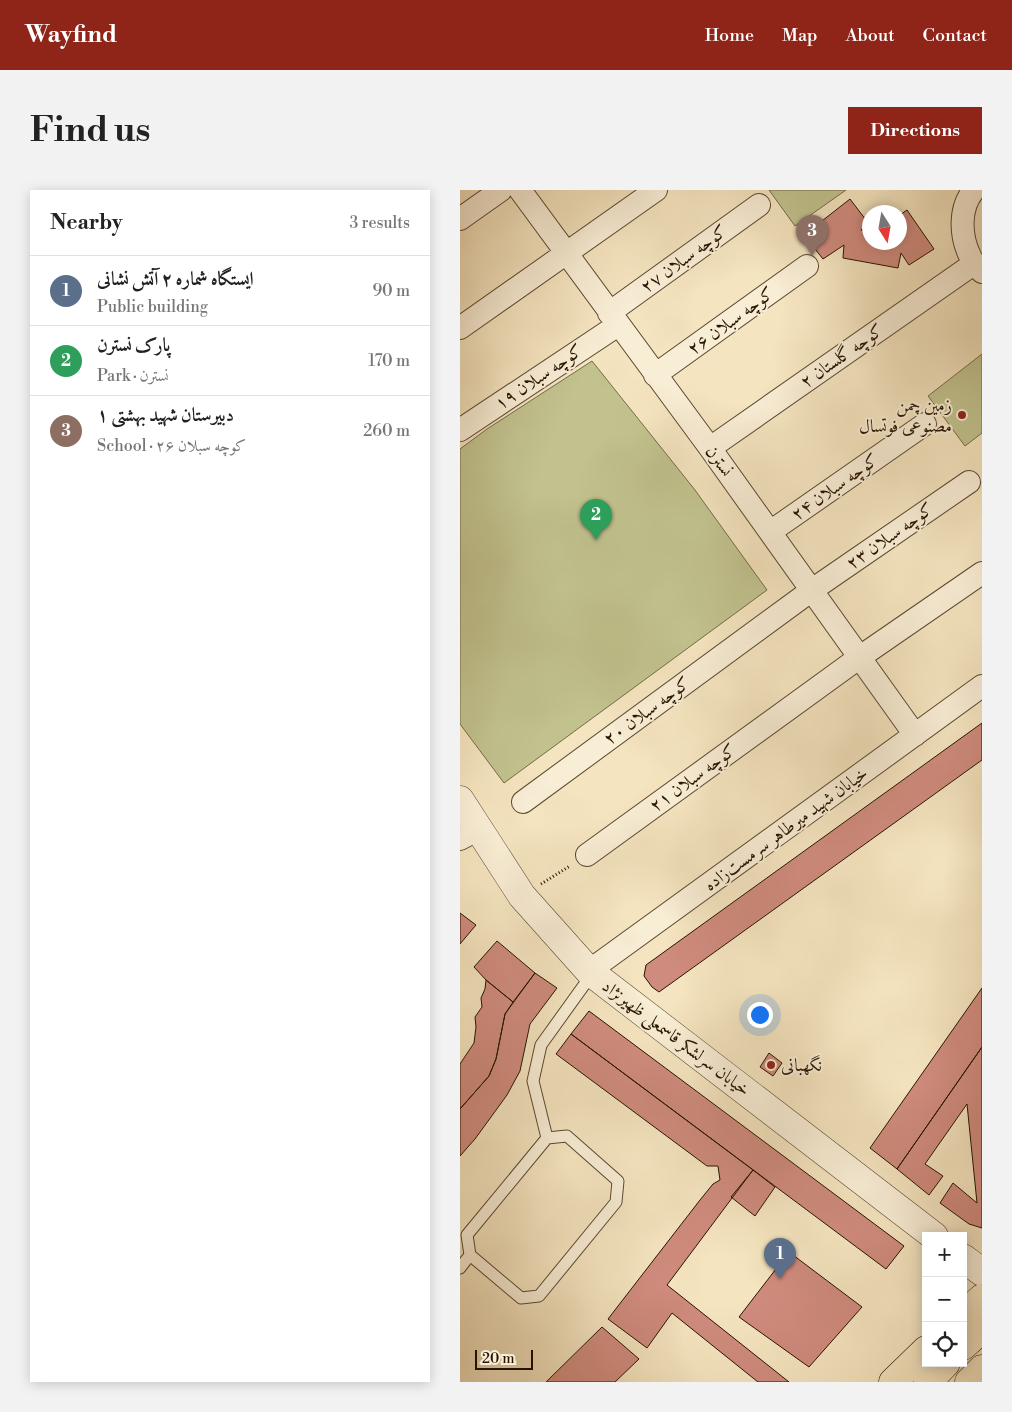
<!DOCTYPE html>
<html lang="en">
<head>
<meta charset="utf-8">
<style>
  body { margin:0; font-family:"Libre Bodoni",Amiri,serif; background:#f2f2f2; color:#222 }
  .controls { position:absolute; right:15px; bottom:15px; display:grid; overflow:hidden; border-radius:0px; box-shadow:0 2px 12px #0003 }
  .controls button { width:45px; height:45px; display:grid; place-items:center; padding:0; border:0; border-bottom:1px solid #e0e0e0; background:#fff; color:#222; font:25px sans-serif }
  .compass { position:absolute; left:402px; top:15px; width:45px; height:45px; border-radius:50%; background:#fff; box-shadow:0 2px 12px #0003; rotate:169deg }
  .scale { position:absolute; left:15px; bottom:12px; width:58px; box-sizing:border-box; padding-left:5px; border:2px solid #271400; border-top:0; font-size:14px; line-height:18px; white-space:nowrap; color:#271400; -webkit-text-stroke:4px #f8edd5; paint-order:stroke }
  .you { position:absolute; left:299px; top:824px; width:18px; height:18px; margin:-12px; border:4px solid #fff; border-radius:50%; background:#1a73e8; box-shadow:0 0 0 8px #1a73e833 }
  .badge { display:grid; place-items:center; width:32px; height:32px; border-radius:50%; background:#8f2418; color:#fff; font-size:16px; font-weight:700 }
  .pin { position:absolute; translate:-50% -41px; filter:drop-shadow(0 1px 2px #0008) }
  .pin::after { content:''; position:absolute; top:26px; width:18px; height:15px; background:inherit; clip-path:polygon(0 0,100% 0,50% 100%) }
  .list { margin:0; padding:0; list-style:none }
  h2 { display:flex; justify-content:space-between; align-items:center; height:65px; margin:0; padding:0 20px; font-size:21px }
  h2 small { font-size:16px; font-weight:400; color:#767676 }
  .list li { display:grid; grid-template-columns:32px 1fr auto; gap:15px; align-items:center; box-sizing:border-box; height:70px; padding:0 20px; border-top:1px solid #e0e0e0 }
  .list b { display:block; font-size:19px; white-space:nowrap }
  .list p { margin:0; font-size:16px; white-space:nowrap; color:#767676 }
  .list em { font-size:16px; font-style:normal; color:#767676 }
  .icon { flex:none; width:28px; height:28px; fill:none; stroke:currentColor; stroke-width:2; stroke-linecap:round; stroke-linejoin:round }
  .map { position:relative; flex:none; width:522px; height:1192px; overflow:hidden; border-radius:0px }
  header { display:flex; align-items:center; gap:30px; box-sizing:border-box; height:70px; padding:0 25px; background:#8f2418; color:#fff }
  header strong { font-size:24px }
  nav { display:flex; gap:28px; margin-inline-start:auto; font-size:18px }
  .intro { display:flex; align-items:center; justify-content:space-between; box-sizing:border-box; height:120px; padding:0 30px }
  h1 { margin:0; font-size:35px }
  .button { padding:12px 22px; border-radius:0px; background:#8f2418; color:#fff; font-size:18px; font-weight:700 }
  main { display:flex; gap:30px; padding:0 30px }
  aside { flex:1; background:#fff; border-radius:0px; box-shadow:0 2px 12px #0003 }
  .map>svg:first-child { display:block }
</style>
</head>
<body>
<header>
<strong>Wayfind</strong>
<nav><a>Home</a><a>Map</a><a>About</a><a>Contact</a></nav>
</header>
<div class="intro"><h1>Find us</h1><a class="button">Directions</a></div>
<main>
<aside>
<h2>Nearby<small>3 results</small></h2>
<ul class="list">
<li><span class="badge" style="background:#5c6f8a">1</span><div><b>ایستگاه شماره ۲ آتش نشانی</b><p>Public building</p></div><em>90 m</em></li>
<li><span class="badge" style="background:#2e9e5b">2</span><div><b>پارک نسترن</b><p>Park · نسترن</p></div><em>170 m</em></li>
<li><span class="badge" style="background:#8d6e63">3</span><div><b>دبیرستان شهید بهشتی ۱</b><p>School · کوچه سبلان ۲۶</p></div><em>260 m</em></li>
</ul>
</aside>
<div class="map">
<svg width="522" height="1192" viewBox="0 0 522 1192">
  <rect width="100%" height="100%" fill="#f4e4bf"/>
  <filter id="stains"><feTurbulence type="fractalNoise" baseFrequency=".004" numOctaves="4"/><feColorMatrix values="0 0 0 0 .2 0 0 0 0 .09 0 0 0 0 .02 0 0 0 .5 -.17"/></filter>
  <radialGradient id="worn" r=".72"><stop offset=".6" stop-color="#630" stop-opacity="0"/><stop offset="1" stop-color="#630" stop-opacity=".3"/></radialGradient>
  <!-- green -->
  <path fill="#c1c28e" stroke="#746b47" d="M309 0H386L335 36Z
    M522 164V243L505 256 468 206Z
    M132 171 235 300 307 400 44 593 0 534V259L27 239Z"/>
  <!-- building -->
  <path fill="#cf8b7d" stroke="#271400" d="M390 9 409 34 401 40 410 42V52H440V25L447 20 474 59 449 75 441 63 438 78 383 68 384 55 363 69 344 45Z
    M522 533V570L199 802 192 797 184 786 186 775Z
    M0 723 16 735 0 754Z
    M37 751 75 783 53 812 26 790 14 777Z
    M75 783 97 798 70 834 60 881 47 905 15 949 0 966V919L29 886 36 869 45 824Z
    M26 790 53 812 45 824 36 869 29 886 0 919V874L14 853 16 837 15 827 22 817 21 808 25 799Z
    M522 798V857L437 979 410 958Z
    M129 821 444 1056 426 1079 111 844Z
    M111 844 293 980 207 1095 329 1192H298L212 1123 187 1158 148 1129 240 1010 253 994 260 990 258 976H247L96 864Z
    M522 857V1038L509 1034 480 1013 493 993 517 1013 507 914 465 974 483 986 469 1005 437 979Z
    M309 863 322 873 313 886 300 877Z
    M293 980 315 997 295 1026 271 1007Z
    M329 1062 402 1117 349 1177 279 1127Z
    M142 1137 179 1169 155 1192H86Z"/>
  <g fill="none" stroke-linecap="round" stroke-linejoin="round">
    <!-- service casing -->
    <g stroke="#5a4830" stroke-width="13">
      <path id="service" d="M107 946 158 991 156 1012 79 1106 61 1108 10 1065 7 1045 87 948Z
        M87 948 73 891 81 855 132 784
        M0 1078 10 1065"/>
    </g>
    <!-- minor casing -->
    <g stroke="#5a4830" stroke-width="24">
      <path id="minor" d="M60 0 250 258 455 545
        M514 0C499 17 500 46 510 66 512 72 518 77 522 82
        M0 29 41 0
        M149 123 299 15
        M0 138 196 0
        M195 185 347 76
        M0 240 158 135
        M250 258 515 73
        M310 342 465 234
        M63 612 352 400 509 292
        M0 649 19 639
        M127 665 400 467 522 383
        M129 781 522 496"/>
    </g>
    <!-- tertiary casing -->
    <g stroke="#5a4830" stroke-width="29">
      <path id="tertiary" d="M0 610 62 706 129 781 474 1046
        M503 1068 522 1082"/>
    </g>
    <!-- primary casing -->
    <g stroke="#271400" stroke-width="29">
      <path id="primary" d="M503 1125 522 1108
        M503 1156 522 1139
        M433 1192 466 1160
        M468 1192 486 1173
        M509 1192 522 1179"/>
    </g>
    <!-- path -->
    <path stroke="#271400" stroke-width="3" stroke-dasharray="1 2.5" stroke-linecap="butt" d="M81 694 110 676"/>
    <!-- service -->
    <use href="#service" stroke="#f8edd5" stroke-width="11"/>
    <!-- minor -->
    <use href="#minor" stroke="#f8edd5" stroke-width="22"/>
    <!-- tertiary -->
    <use href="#tertiary" stroke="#f8edd5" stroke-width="28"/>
    <!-- primary -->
    <use href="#primary" stroke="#f4e4bf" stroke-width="28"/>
  </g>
  <!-- markers -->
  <g fill="#8f2418" stroke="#f8edd5" stroke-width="2">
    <circle cx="502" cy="225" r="5"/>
    <circle cx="311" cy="875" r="5"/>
  </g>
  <g text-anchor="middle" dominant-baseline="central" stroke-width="4" stroke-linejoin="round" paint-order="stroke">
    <!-- street labels -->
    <g font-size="18" fill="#271400" stroke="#f8edd5">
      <text transform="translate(224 69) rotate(-36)">کوچه سبلان ۲۷</text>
      <text transform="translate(271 131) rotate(-36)">کوچه سبلان ۲۶</text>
      <text transform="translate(382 166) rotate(-35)">کوچه گلستان ۲</text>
      <text transform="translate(79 187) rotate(-34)">کوچه سبلان ۱۹</text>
      <text transform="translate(259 271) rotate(54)">نسترن</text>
      <text transform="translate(375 297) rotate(-35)">کوچه سبلان ۲۴</text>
      <text transform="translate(430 346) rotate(-35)">کوچه سبلان ۲۳</text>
      <text transform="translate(187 521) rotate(-36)">کوچه سبلان ۲۰</text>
      <text transform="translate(233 588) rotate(-36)">کوچه سبلان ۲۱</text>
      <text transform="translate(326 639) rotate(-36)">خیابان شهید میرطاهر سرمست‌زاده</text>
      <text transform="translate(216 848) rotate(37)">خیابان سرلشکر قاسمعلی ظهیرنژاد</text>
    </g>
    <!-- poi labels -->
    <g font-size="18" fill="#271400" stroke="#f8edd5" text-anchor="end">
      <text x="492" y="215">زمین چمن<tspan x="492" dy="21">مصنوعی فوتسال</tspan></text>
      <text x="321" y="875" text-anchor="start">نگهبانی</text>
    </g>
  </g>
  <rect width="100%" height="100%" filter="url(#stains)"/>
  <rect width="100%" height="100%" fill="url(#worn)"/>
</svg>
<div class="controls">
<button>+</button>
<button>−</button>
<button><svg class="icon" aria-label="locate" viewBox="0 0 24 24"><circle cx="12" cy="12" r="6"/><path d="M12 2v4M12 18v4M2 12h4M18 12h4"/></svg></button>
</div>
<svg class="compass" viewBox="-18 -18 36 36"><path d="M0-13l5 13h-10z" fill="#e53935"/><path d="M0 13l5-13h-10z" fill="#767676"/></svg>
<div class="scale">20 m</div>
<div class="you"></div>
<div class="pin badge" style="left:320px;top:1089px;background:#5c6f8a">1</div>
<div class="pin badge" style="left:136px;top:350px;background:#2e9e5b">2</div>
<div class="pin badge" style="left:352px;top:66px;background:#8d6e63">3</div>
</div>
</main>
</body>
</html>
